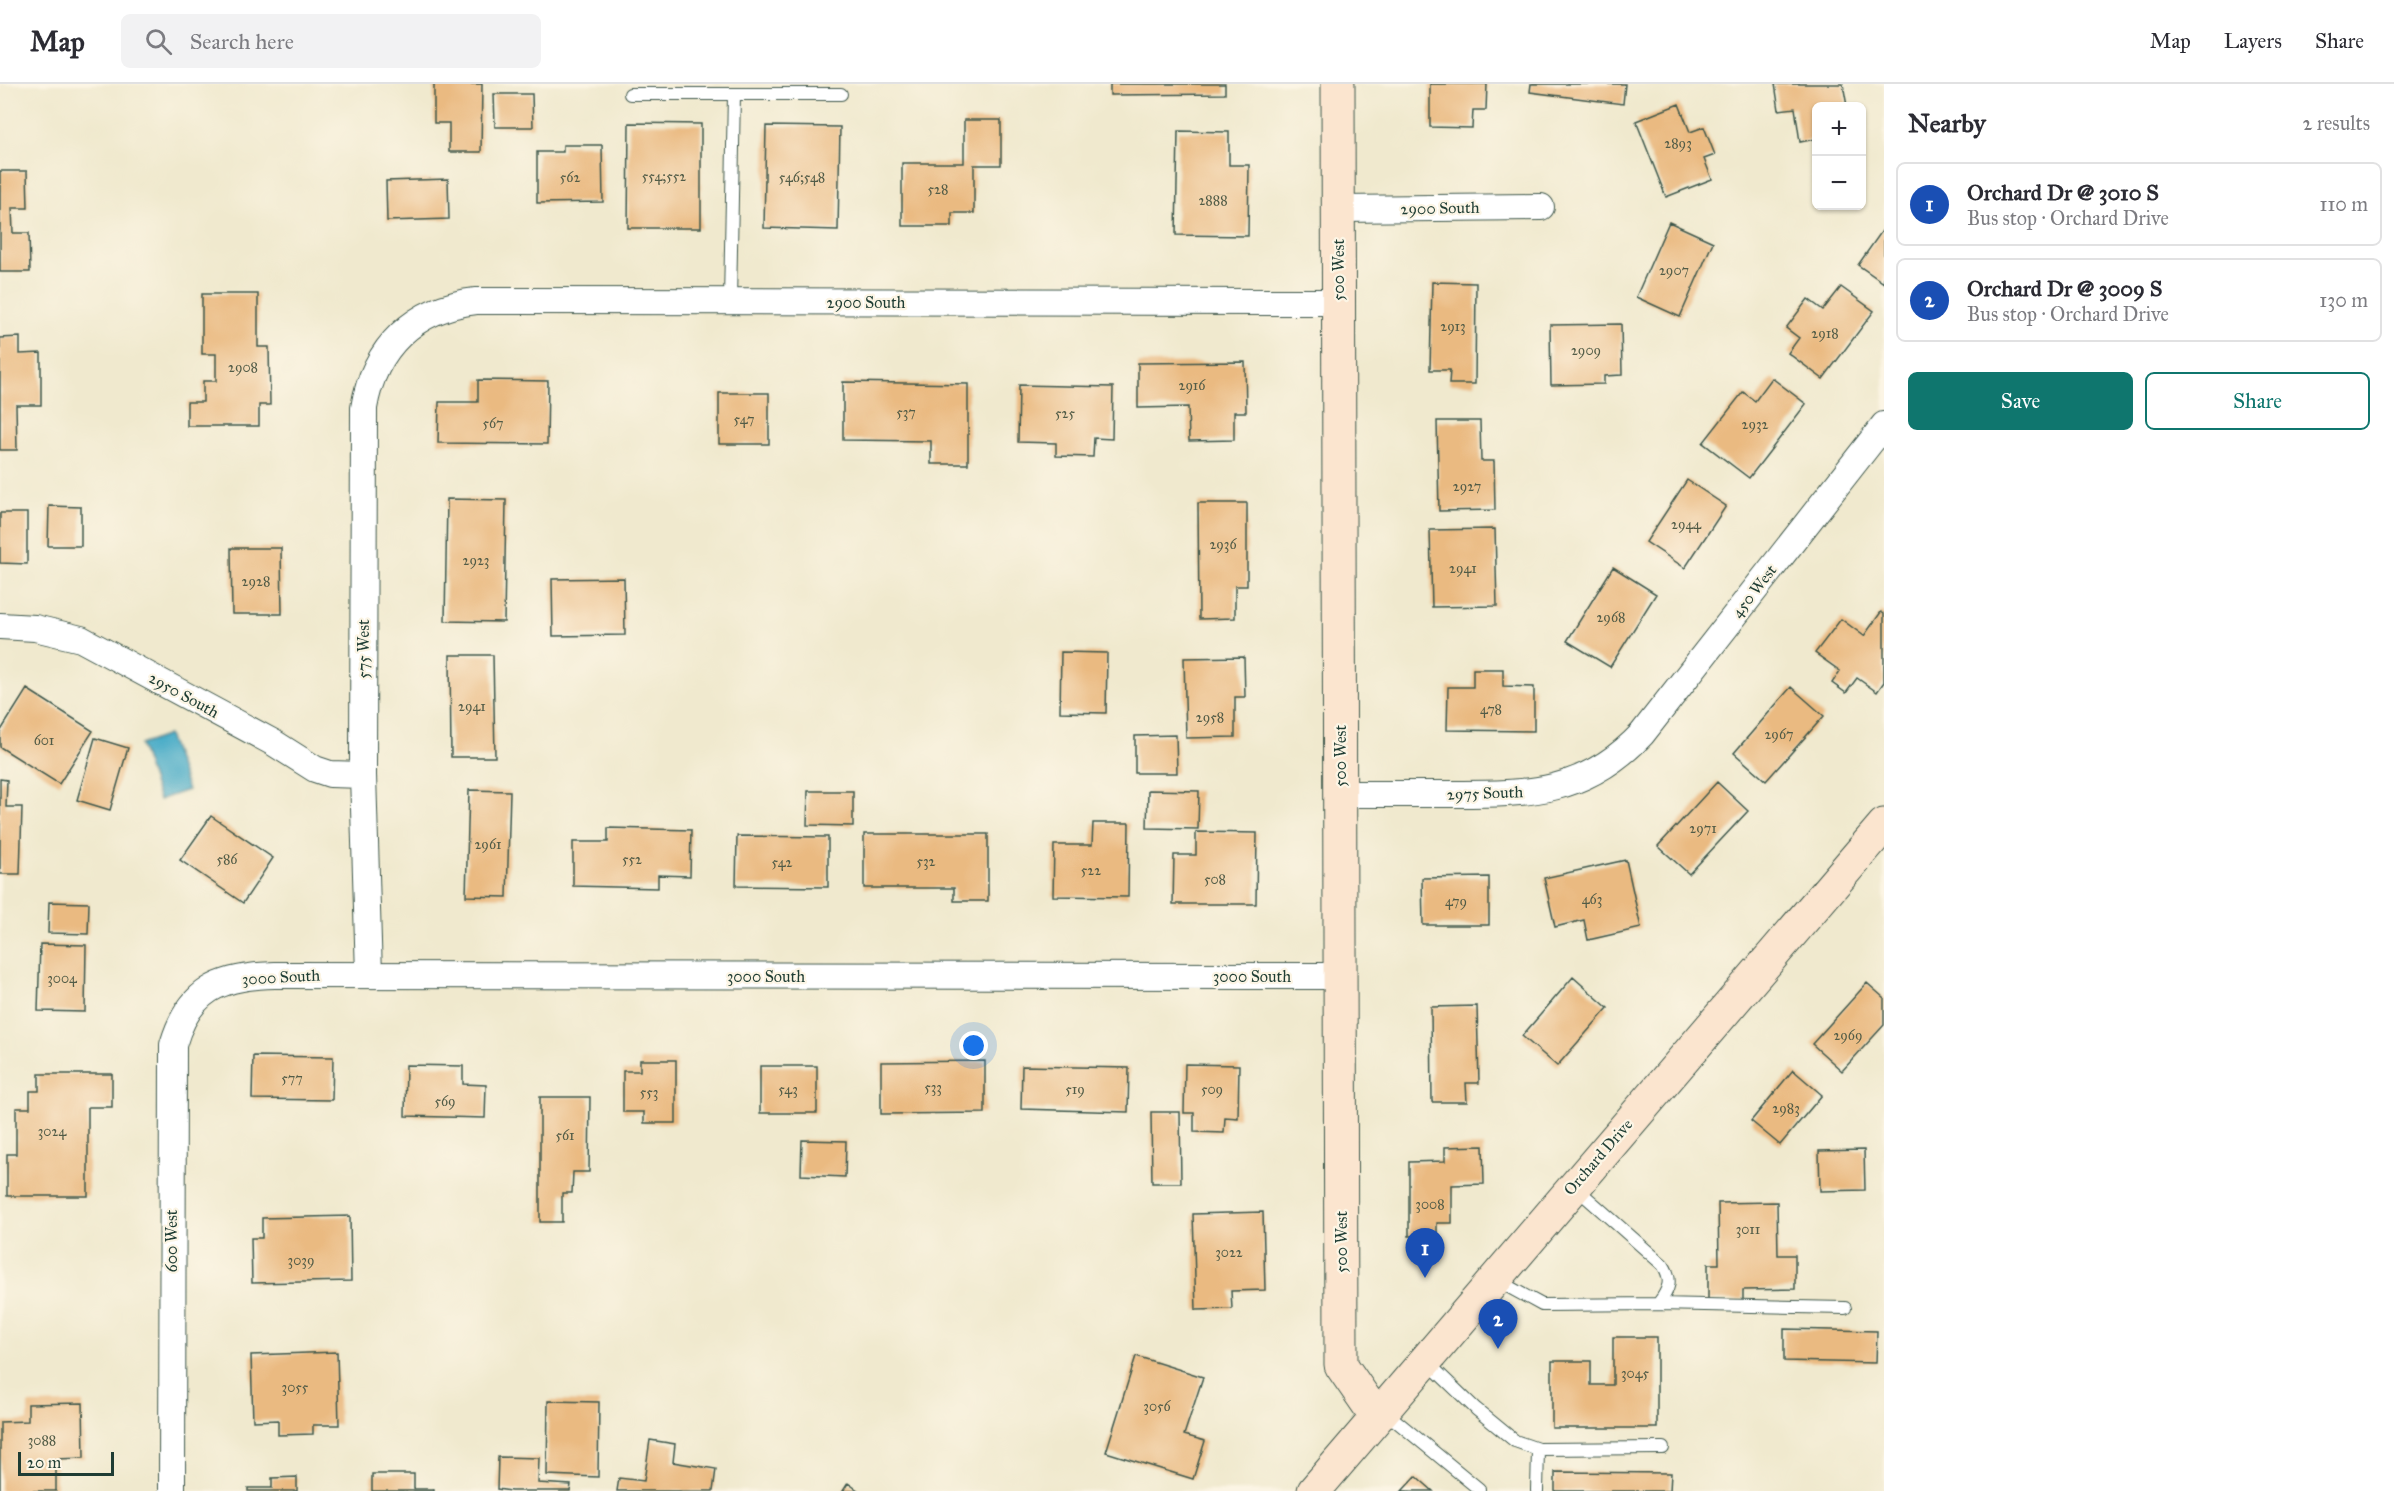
<!DOCTYPE html>
<html lang="en">
<head>
<meta charset="utf-8">
<style>
  body { margin:0; font-family:"IM FELL Great Primer",serif; background:#f2f2f3; color:#2b2b33 }
  .controls { position:absolute; right:18px; top:18px; display:grid; overflow:hidden; border-radius:9px; box-shadow:0 2px 4px #0004 }
  .controls button { width:54px; height:54px; display:grid; place-items:center; padding:0; border:0; border-bottom:2px solid #e1e1e2; background:#fff; color:#2b2b33; font:30px sans-serif }
  .scale { position:absolute; left:18px; bottom:15px; width:96px; box-sizing:border-box; padding-left:6px; border:3px solid #1f3d34; border-top:0; font-size:16px; line-height:21px; white-space:nowrap; color:#1f3d34; -webkit-text-stroke:4px #fcf5e5; paint-order:stroke }
  .you { position:absolute; left:974px; top:962px; width:21px; height:21px; margin:-15px; border:4px solid #fff; border-radius:50%; background:#1a73e8; box-shadow:0 0 0 9px #1a73e833 }
  .badge { display:grid; place-items:center; width:39px; height:39px; border-radius:50%; background:#0f766e; color:#fff; font-size:20px; font-weight:700 }
  .pin { position:absolute; translate:-50% -50px; filter:drop-shadow(0 2px 3px #0008) }
  .pin::after { content:''; position:absolute; top:32px; width:21px; height:18px; background:inherit; clip-path:polygon(0 0,100% 0,50% 100%) }
  .list { margin:0; padding:0; list-style:none }
  h2 { display:flex; justify-content:space-between; align-items:center; height:78px; margin:0; padding:0 24px; font-size:26px }
  h2 small { font-size:20px; font-weight:400; color:#7c7c81 }
  .list li { display:grid; grid-template-columns:39px 1fr auto; gap:18px; align-items:center; box-sizing:border-box; height:84px; margin:0 12px 12px; padding:0 12px; border:2px solid #e1e1e2; border-radius:9px }
  .list b { display:block; font-size:22px; white-space:nowrap }
  .list p { margin:0; font-size:20px; white-space:nowrap; color:#7c7c81 }
  .list em { font-size:20px; font-style:normal; color:#7c7c81 }
  .actions { display:flex; gap:12px; padding:18px 24px }
  .actions a { flex:1; padding:14px 0; border:2px solid #0f766e; border-radius:9px; text-align:center; font-size:21px; color:#0f766e }
  .actions .main { background:#0f766e; color:#fff }
  .icon { flex:none; width:33px; height:33px; fill:none; stroke:currentColor; stroke-width:2; stroke-linecap:round; stroke-linejoin:round }
  .map { position:relative; flex:none; width:1884px; height:1407px; overflow:hidden }
  header { display:flex; align-items:center; gap:36px; box-sizing:border-box; height:84px; padding:0 30px; background:#fff; border-bottom:2px solid #e1e1e2 }
  header strong { font-size:28px }
  nav { display:flex; gap:33px; margin-inline-start:auto; font-size:21px }
  .search { width:420px; height:54px; background:#f2f2f3; display:flex; align-items:center; gap:15px; box-sizing:border-box; padding:0 21px; border-radius:9px; color:#7c7c81; font-size:22px }
  main { display:flex }
  aside { flex:1; background:#fff }
  .map>svg:first-child { display:block }
</style>
</head>
<body>
<header>
<strong>Map</strong>
<div class="search"><svg class="icon" aria-label="search" viewBox="0 0 24 24"><circle cx="10" cy="10" r="6"/><path d="M15 15l6 6"/></svg>Search here</div>
<nav><a>Map</a><a>Layers</a><a>Share</a></nav>
</header>
<main>
<div class="map">
<svg width="1884" height="1407" viewBox="0 0 1884 1407">
  <rect width="100%" height="100%" fill="#fcf5e5"/>
  <filter id="ink" filterUnits="userSpaceOnUse"><feTurbulence type="fractalNoise" baseFrequency=".0167" numOctaves="2"/><feDisplacementMap in="SourceGraphic" scale="12" xChannelSelector="R" yChannelSelector="G"/><feConvolveMatrix kernelMatrix="1 2 1 2 8 2 1 2 1" color-interpolation-filters="sRGB"/></filter>
  <filter id="wash" filterUnits="userSpaceOnUse"><feTurbulence type="fractalNoise" baseFrequency=".008" numOctaves="4" result="noise"/><feDisplacementMap in="SourceGraphic" scale="24" xChannelSelector="R" yChannelSelector="G"/><feGaussianBlur stdDeviation="1.35" result="paint"/><feColorMatrix in="noise" values="0 0 0 0 0 0 0 0 0 0 0 0 0 0 0 0 0 1.4 0 .05"/><feComposite in="paint" operator="in"/></filter>
  <g filter="url(#wash)">
    <rect width="100%" height="100%" fill="#f0e9ce"/>
    <!-- water -->
    <path fill="#47abc7" stroke="#33747e" stroke-width="1.5" d="M168 651 188 706 159 716 140 661Z"/>
    <g id="blocks">
      <!-- building -->
      <path fill="#eaba81" d="M434 0H482L481 68H449V39H434Z
        M1110 0H1225V10L1110 11Z
        M1430 0H1487L1486 26H1473L1472 44 1430 43Z
        M1531 0H1625L1623 20 1530 8Z
        M1775 0H1843L1847 22H1816V55L1800 58 1795 24 1779 26Z
        M494 10H532L533 43H495Z
        M1679 20 1690 48 1704 43 1715 71 1704 75 1712 95 1666 113 1636 37Z
        M964 36H1001V81H974V129H952V142H902V79H964Z
        M629 39 701 40V144H628Z
        M766 42 840 43 838 146 764 144Z
        M1178 47 1229 48V81H1249L1248 152 1176 151Z
        M563 61H602L603 118 537 119V68H563Z
        M0 87H27L28 124H12L13 149H29L30 188H0Z
        M448 95 449 135 387 137 386 97Z
        M1669 138 1713 158 1680 233 1636 213Z
        M1884 144V199L1858 181Z
        M1432 198 1476 199 1475 300H1449L1450 286H1430Z
        M1841 203 1874 227 1823 295 1788 269 1799 254 1786 244 1808 215 1823 226Z
        M202 210H258V263H269L270 321H259V342H187V318H203V297H216V270H202Z
        M1621 240 1622 291 1604 292V300L1551 301 1550 241Z
        M20 253V270L41 269V321H16L17 366H0V254Z
        M1245 278 1246 328H1234V356L1189 357 1188 323 1138 324V279Z
        M1772 294 1806 320 1749 394 1703 359 1743 308 1755 317Z
        M478 296 548 297 547 360 438 359 439 318H478Z
        M843 298 968 300V380H931V357L843 356Z
        M1019 301 1113 303 1112 355 1094 354 1093 373 1056 372V359L1018 358Z
        M719 309H769V360H719Z
        M1437 337H1480L1481 377H1494L1495 426 1439 427Z
        M1687 396 1726 422 1685 484 1646 458Z
        M447 415 506 416 504 538 445 537Z
        M1198 419H1247V502H1235V534L1199 535Z
        M49 422 81 423V462H48Z
        M0 429H27V480L0 479Z
        M1495 445 1497 522 1432 523 1430 446Z
        M231 464H281L282 530H232Z
        M1613 483 1656 510 1610 583 1567 557Z
        M624 494 625 551 553 552 552 495Z
        M1881 528 1884 530V598L1877 608 1857 594 1846 609 1832 599 1840 587 1815 569 1841 535 1864 552Z
        M1061 568 1107 569 1106 629 1060 628Z
        M450 571H493L495 673H451Z
        M1244 573 1245 613H1235V653L1186 654 1184 574Z
        M1473 585H1503V602L1534 603V647L1447 646 1448 603H1473Z
        M1791 603 1824 632 1766 697 1734 669Z
        M27 605 93 647 59 700 0 663V648Z
        M1176 651 1177 689H1135V652Z
        M95 654 128 664 110 726 77 716Z
        M0 695 7 696 6 723H22L20 790H0Z
        M1717 698 1748 727 1689 790 1658 762Z
        M469 706 510 707 507 813 466 812Z
        M1148 706 1199 707 1198 745 1147 744Z
        M808 707H853V742L807 741Z
        M211 732 273 774 243 819 180 776Z
        M1093 739H1129L1128 813 1053 812 1054 761H1092Z
        M608 744 691 746 690 792 658 791V804L573 802V758H608Z
        M1196 748 1257 749 1256 820H1173L1174 771H1196Z
        M864 750H988V817H954V804H864Z
        M737 752 828 753V803L736 802Z
        M1626 776 1641 844 1588 856 1584 836 1555 843 1544 794Z
        M1489 793V841H1423L1422 794Z
        M49 818 89 819 88 850 48 849Z
        M40 860 86 861 85 928 38 927Z
        M1573 893 1608 924 1557 982 1522 952Z
        M1867 899 1884 914V941L1842 987 1812 960Z
        M1477 922 1479 999H1466L1467 1018H1432L1431 923Z
        M253 972 333 973 332 1016 252 1015Z
        M640 976H676V1039H644V1028H623V987H640Z
        M985 977V1029L881 1030V978Z
        M1185 980 1239 981 1238 1034 1225 1033 1224 1049 1194 1048V1029H1184Z
        M406 981 463 982V1000L486 1001 485 1034 405 1032Z
        M760 982H817V1029H760Z
        M1022 982 1129 984 1128 1028 1021 1025Z
        M1793 986 1822 1011 1780 1061 1751 1037Z
        M39 990H112V1023H88V1112H7V1070H16V1024H30V1007H39Z
        M540 1013H590L589 1088H573L572 1109H562V1138H540Z
        M1151 1028H1180L1181 1099H1152Z
        M802 1056 846 1057 845 1093 801 1091Z
        M1483 1062 1484 1100 1452 1101V1139H1437V1152H1409V1078L1445 1077V1063Z
        M1864 1066 1865 1106 1820 1107 1819 1067Z
        M1777 1118 1778 1171H1795V1205L1743 1206V1216H1708V1180H1719L1718 1119Z
        M1263 1128 1265 1206 1231 1207 1232 1225 1196 1226 1193 1130Z
        M350 1132 351 1197 252 1199 251 1154H262V1134Z
        M1784 1245 1877 1247 1876 1279 1784 1277Z
        M1613 1253H1657V1344H1552V1277H1591V1301H1613Z
        M337 1268 339 1341H313V1350L278 1351V1336L253 1337 251 1271Z
        M1136 1272 1203 1293 1184 1351 1205 1357 1193 1395 1106 1368Z
        M548 1317 599 1318 598 1393 547 1391Z
        M83 1319 84 1374 56 1375V1407H0V1338L28 1337V1320Z
        M650 1356 675 1360 673 1378 716 1385 713 1407H617L619 1394 644 1397Z
        M498 1373 539 1374 538 1399 571 1401 570 1407H511L497 1405Z
        M1555 1388 1671 1389 1670 1407H1555Z
        M372 1390H414V1405H434V1407H372Z
        M1416 1392 1433 1407H1402Z
        M297 1393V1407H248V1404H272V1394Z
        M848 1399 859 1407H843Z"/>
    </g>
  </g>
  <g filter="url(#ink)">
    <use href="#blocks" fill-opacity="0" stroke="#3e574b" stroke-width="1.5"/>
    <g fill="none" stroke-linecap="round" stroke-linejoin="round">
      <!-- lane casing -->
      <g stroke="#3e574b" stroke-width="14">
        <path id="lane" d="M630 10H841
          M730 217 734 10
          M1498 1197 1542 1221 1658 1220C1669 1206 1673 1196 1663 1181L1576 1104
          M1658 1220 1845 1224
          M1426 1277 1476 1325 1515 1357 1538 1365 1663 1364
          M1384 1327 1479 1405
          M1537 1407 1538 1365"/>
      </g>
      <!-- street casing -->
      <g stroke="#3e574b" stroke-width="28">
        <path id="street" d="M1338 125 1541 123
          M0 542 35 544 81 555 274 659 315 685 330 690 363 691
          M1340 710C1376 710 1413 710 1449 710 1528 710 1584 711 1642 650L1884 341
          M369 891 363 691 364 324C374 263 415 224 476 217L1339 218
          M172 1407 173 961C189 906 220 892 275 891L1340 892"/>
      </g>
      <!-- secondary casing -->
      <g stroke="#3e574b" stroke-width="35">
        <path id="secondary" d="M1338 0 1341 1281 1377 1333
          M1314 1407 1884 741"/>
      </g>
      <!-- lane -->
      <use href="#lane" stroke="#fff" stroke-width="12"/>
      <!-- street -->
      <use href="#street" stroke="#fff" stroke-width="26"/>
      <!-- secondary -->
      <use href="#secondary" stroke="#fbe5cf" stroke-width="33"/>
    </g>
  </g>
  <g text-anchor="middle" dominant-baseline="central" stroke-width="4.5" stroke-linejoin="round" paint-order="stroke">
    <!-- number labels -->
    <g font-size="14" fill="#525c47">
      <text x="1678" y="59">2893</text>
      <text x="664" y="92">554;552</text>
      <text x="570" y="93">562</text>
      <text x="802" y="93">546;548</text>
      <text x="938" y="105">528</text>
      <text x="1213" y="116">2888</text>
      <text x="1674" y="186">2907</text>
      <text x="1453" y="242">2913</text>
      <text x="1825" y="249">2918</text>
      <text x="1586" y="266">2909</text>
      <text x="243" y="283">2908</text>
      <text x="1192" y="301">2916</text>
      <text x="906" y="328">537</text>
      <text x="1065" y="329">525</text>
      <text x="744" y="335">547</text>
      <text x="493" y="339">567</text>
      <text x="1755" y="340">2932</text>
      <text x="1467" y="402">2927</text>
      <text x="1686" y="440">2944</text>
      <text x="1223" y="460">2936</text>
      <text x="476" y="476">2923</text>
      <text x="1463" y="484">2941</text>
      <text x="256" y="497">2928</text>
      <text x="1611" y="533">2968</text>
      <text x="472" y="622">2941</text>
      <text x="1491" y="625">478</text>
      <text x="1210" y="633">2958</text>
      <text x="1779" y="650">2967</text>
      <text x="44" y="656">601</text>
      <text x="1703" y="744">2971</text>
      <text x="488" y="760">2961</text>
      <text x="227" y="775">586</text>
      <text x="632" y="775">552</text>
      <text x="926" y="777">532</text>
      <text x="782" y="778">542</text>
      <text x="1091" y="786">522</text>
      <text x="1215" y="795">508</text>
      <text x="1592" y="815">463</text>
      <text x="1456" y="817">479</text>
      <text x="62" y="894">3004</text>
      <text x="1848" y="951">2969</text>
      <text x="292" y="994">577</text>
      <text x="933" y="1003">533</text>
      <text x="788" y="1005">543</text>
      <text x="1075" y="1005">519</text>
      <text x="1212" y="1005">509</text>
      <text x="649" y="1008">553</text>
      <text x="445" y="1017">569</text>
      <text x="1786" y="1024">2983</text>
      <text x="52" y="1047">3024</text>
      <text x="565" y="1051">561</text>
      <text x="1430" y="1120">3008</text>
      <text x="1748" y="1145">3011</text>
      <text x="1229" y="1168">3022</text>
      <text x="301" y="1176">3039</text>
      <text x="1635" y="1289">3045</text>
      <text x="295" y="1303">3055</text>
      <text x="1157" y="1322">3056</text>
      <text x="42" y="1356">3088</text>
    </g>
    <!-- street labels -->
    <g font-size="16" fill="#1f3d34" stroke="#fcf5e5">
      <text transform="translate(1440 124) rotate(-1)">2900 South</text>
      <text transform="translate(1338 186) rotate(-90)">500 West</text>
      <text x="866" y="218">2900 South</text>
      <text transform="translate(1754 507) rotate(-52)">450 West</text>
      <text transform="translate(363 565) rotate(-90)">575 West</text>
      <text transform="translate(184 611) rotate(29)">2950 South</text>
      <text transform="translate(1340 672) rotate(-90)">500 West</text>
      <text transform="translate(1485 709) rotate(-2)">2975 South</text>
      <text x="766" y="892">3000 South</text>
      <text x="1252" y="892">3000 South</text>
      <text transform="translate(281 893) rotate(-3)">3000 South</text>
      <text transform="translate(1598 1073) rotate(-49)">Orchard Drive</text>
      <text transform="translate(171 1157) rotate(-90)">600 West</text>
      <text transform="translate(1341 1158) rotate(-90)">500 West</text>
    </g>
  </g>
</svg>
<div class="controls">
<button>+</button>
<button>−</button>
</div>
<div class="scale">20 m</div>
<div class="you"></div>
<div class="pin badge" style="left:1425px;top:1194px;background:#1a4fb4">1</div>
<div class="pin badge" style="left:1498px;top:1265px;background:#1a4fb4">2</div>
</div>
<aside>
<h2>Nearby<small>2 results</small></h2>
<ul class="list">
<li><span class="badge" style="background:#1a4fb4">1</span><div><b>Orchard Dr @ 3010 S</b><p>Bus stop · Orchard Drive</p></div><em>110 m</em></li>
<li><span class="badge" style="background:#1a4fb4">2</span><div><b>Orchard Dr @ 3009 S</b><p>Bus stop · Orchard Drive</p></div><em>130 m</em></li>
</ul>
<div class="actions"><a class="main">Save</a><a>Share</a></div>
</aside>
</main>
</body>
</html>
